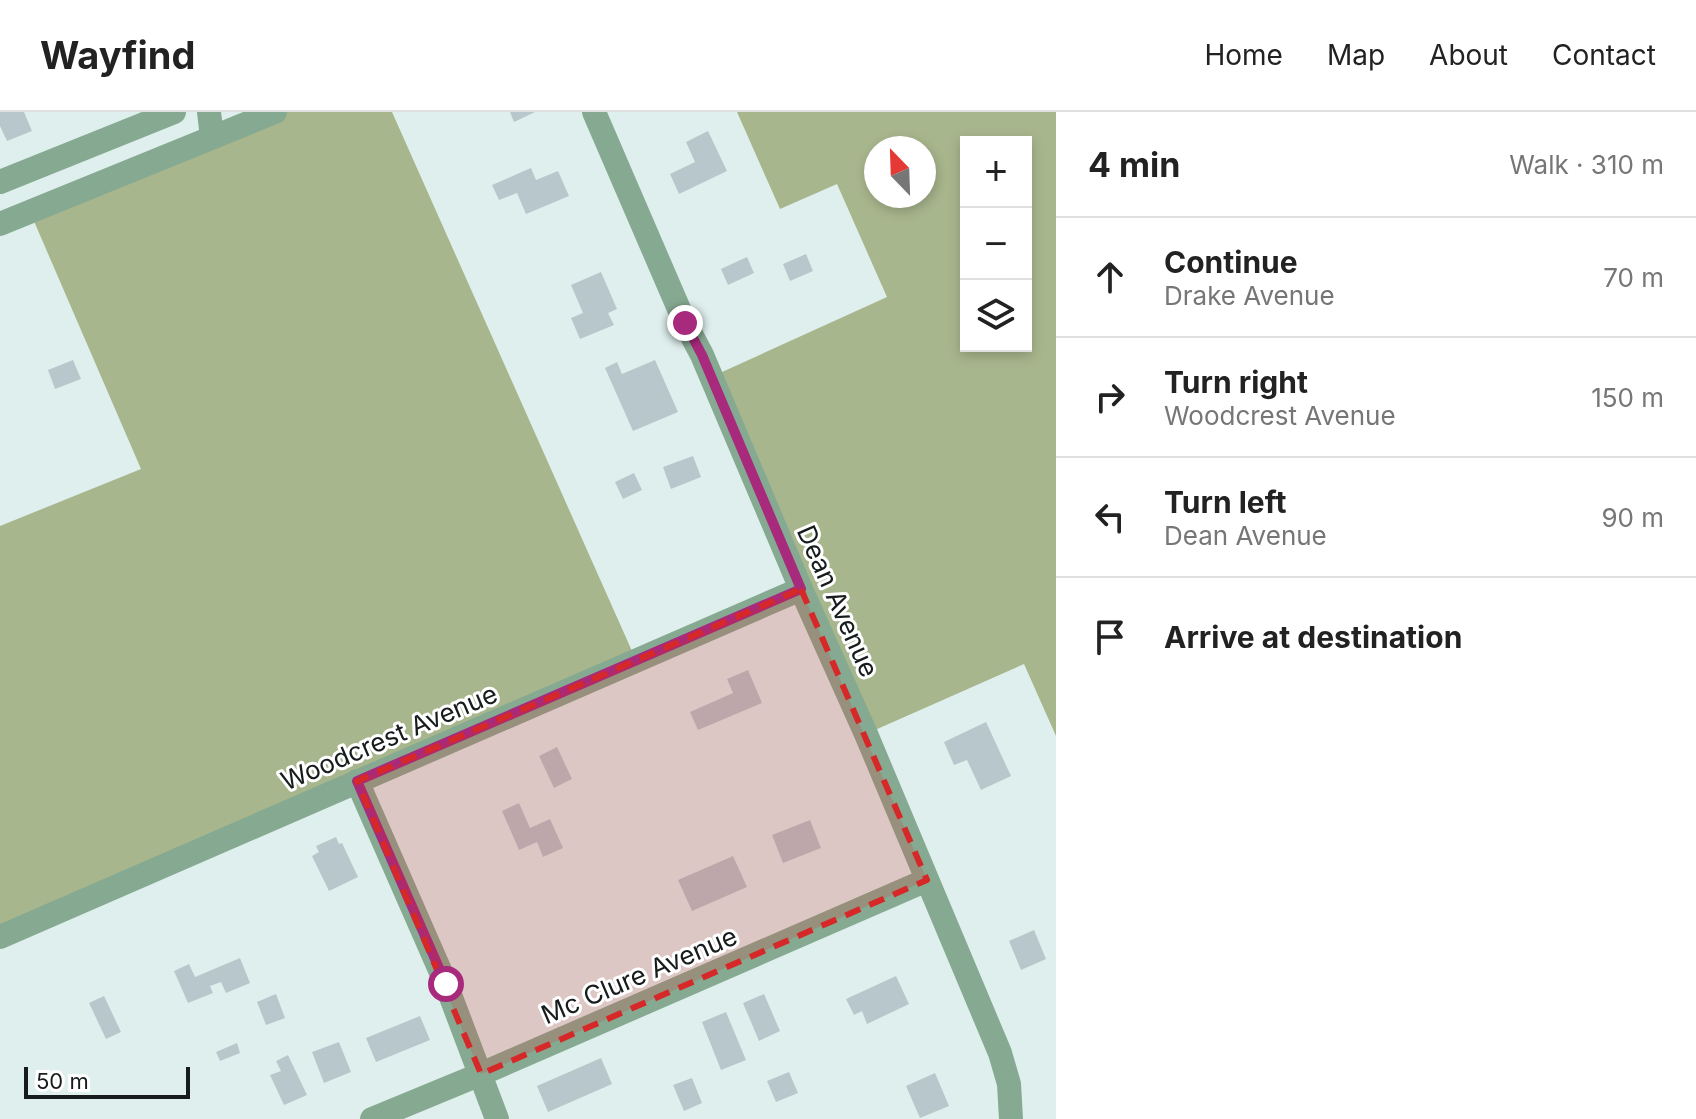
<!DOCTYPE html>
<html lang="en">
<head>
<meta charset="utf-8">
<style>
  body { margin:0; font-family:Inter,sans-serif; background:#f6f6f6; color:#222 }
  .controls { position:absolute; right:24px; top:24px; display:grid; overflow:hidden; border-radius:0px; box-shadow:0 4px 12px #0003 }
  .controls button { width:72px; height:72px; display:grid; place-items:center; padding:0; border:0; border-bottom:2px solid #e0e0e0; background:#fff; color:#222; font:40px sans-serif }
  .compass { position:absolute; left:864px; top:24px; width:72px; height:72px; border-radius:50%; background:#fff; box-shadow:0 4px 12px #0003; rotate:337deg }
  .scale { position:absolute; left:24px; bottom:20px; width:166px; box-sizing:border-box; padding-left:8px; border:4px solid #161c1b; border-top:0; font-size:22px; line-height:28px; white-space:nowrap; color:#161c1b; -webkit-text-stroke:6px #fff; paint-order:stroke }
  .stop { position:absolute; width:24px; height:24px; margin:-18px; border:6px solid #a72a7c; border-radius:50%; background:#fff }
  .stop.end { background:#a72a7c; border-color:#fff; box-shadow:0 2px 8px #0008 }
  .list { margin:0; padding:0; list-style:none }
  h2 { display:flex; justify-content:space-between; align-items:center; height:104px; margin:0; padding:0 32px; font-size:34px }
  h2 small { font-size:26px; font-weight:400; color:#767676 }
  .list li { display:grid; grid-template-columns:52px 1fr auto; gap:24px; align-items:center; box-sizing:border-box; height:120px; padding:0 32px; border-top:2px solid #e0e0e0 }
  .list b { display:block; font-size:30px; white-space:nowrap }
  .list p { margin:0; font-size:26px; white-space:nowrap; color:#767676 }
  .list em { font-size:26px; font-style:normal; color:#767676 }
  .icon { flex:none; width:44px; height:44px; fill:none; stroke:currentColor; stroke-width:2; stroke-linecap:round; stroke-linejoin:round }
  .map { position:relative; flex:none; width:1056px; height:1007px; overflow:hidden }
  header { display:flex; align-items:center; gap:48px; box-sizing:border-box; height:112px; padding:0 40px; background:#fff; border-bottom:2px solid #e0e0e0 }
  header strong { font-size:38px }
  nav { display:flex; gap:44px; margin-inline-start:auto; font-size:28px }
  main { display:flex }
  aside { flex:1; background:#fff }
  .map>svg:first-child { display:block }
</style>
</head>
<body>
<header>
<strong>Wayfind</strong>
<nav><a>Home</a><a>Map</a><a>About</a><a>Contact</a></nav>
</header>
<main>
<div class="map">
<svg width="1056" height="1007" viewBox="0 0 1056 1007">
  <rect width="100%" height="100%" fill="#dfefed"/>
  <!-- forest -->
  <path fill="#a8b68d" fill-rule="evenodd" d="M275 0H392L636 548 0 824V414L141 357 30 100Z
    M737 0H1056V624L1024 552 866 622 711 265 887 185 837 72 780 97ZM966 30H1026V234H966ZM876 36H924V84H876Z"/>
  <!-- building -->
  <path fill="#b8c7cb" d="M0 0H24L32 19 7 29 0 14Z
    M510 0H535L514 10Z
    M708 19 727 59 679 82 670 62 695 50 686 30Z
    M531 56 536 68 558 59 569 84 526 102 517 81 499 88 492 73Z
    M806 142 813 159 790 169 783 152Z
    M747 145 754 161 728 173 721 157Z
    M601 160 617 197 608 201 614 213 580 227 571 206 583 201 571 173Z
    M73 248 81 267 55 277 48 258Z
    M655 248 678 300 633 319 605 256 617 250 622 262Z
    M693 344 701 365 671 377 663 355Z
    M634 361 642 378 623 387 615 370Z
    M748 558 762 591 698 618 690 600 733 581 727 567Z
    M986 610 1011 664 981 678 967 648 954 653 944 630Z
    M557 635 572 667 554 676 539 644Z
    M519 691 530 716 550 707 563 736 543 745 537 730 519 738 502 699Z
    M810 708 821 736 783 751 772 723Z
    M336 725 339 732 342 731 358 765 329 779 312 744 319 740 316 734Z
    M733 744 747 775 692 799 678 768Z
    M1034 818 1046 847 1021 858 1009 829Z
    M240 846 250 871 226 881 221 870 210 874 213 881 188 891 174 859 189 852 195 865Z
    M896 864 909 892 867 912 862 899 854 903 846 887Z
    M276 882 285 906 266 913 257 890Z
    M764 882 780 919 759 929 743 891Z
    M104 884 121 920 106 927 89 891Z
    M726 900 746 948 721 958 702 910Z
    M420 904 430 928 376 950 366 926Z
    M339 930 351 960 324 971 312 940Z
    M237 931 240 941 220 949 216 940Z
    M288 943 307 983 284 993 270 963 281 959 276 949Z
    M601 946 612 972 548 1000 537 974Z
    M789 960 798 981 776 990 767 969Z
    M935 961 949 994 920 1006 906 974Z
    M692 966 702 991 684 999 673 973Z"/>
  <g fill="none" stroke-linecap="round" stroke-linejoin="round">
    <!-- street -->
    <path stroke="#86aa91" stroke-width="24" d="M209 0 212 25
      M594 0 685 211 702 243 801 477 866 622 1000 941 1009 972 1011 1007
      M0 70 174 0
      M0 112 275 0
      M357 669 446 872 497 1007
      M0 825 801 477
      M372 1007 481 962 927 768"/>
  </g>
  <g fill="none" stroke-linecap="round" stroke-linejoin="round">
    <!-- route -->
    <path stroke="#a72a7c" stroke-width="10" d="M446 872 357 669 801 477 702 243 685 211"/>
  </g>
  <!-- marked area -->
  <path fill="#d62828" fill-opacity="0.2" stroke="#d62828" stroke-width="6" stroke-dasharray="16 10" stroke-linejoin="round" d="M801 477 927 768 481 962 357 669Z"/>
  <g text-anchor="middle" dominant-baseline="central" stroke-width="6" stroke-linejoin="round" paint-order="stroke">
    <!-- street labels -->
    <g font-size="26" fill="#161c1b" stroke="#fff">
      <text transform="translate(838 489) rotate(66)">Dean Avenue</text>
      <text transform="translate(389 625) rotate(-23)">Woodcrest Avenue</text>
      <text transform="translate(639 863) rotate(-23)">Mc Clure Avenue</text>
    </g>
  </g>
</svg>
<div class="controls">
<button>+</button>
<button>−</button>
<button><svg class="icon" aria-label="layers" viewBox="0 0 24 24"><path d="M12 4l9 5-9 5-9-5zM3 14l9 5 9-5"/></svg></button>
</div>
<svg class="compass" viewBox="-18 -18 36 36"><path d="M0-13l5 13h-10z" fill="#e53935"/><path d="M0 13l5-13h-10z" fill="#767676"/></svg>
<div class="scale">50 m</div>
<div class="stop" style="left:446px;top:872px"></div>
<div class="stop end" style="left:685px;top:211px"></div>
</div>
<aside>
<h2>4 min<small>Walk · 310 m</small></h2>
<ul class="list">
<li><svg class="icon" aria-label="ahead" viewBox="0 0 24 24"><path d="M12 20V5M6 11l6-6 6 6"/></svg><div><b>Continue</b><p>Drake Avenue</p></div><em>70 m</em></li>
<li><svg class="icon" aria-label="right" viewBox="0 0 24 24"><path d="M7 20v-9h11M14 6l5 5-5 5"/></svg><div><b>Turn right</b><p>Woodcrest Avenue</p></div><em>150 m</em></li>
<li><svg class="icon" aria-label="left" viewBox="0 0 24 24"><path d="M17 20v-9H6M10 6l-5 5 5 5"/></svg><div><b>Turn left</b><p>Dean Avenue</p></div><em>90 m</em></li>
<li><svg class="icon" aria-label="arrive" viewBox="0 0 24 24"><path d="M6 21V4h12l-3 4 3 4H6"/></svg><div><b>Arrive at destination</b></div></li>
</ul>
</aside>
</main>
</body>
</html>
